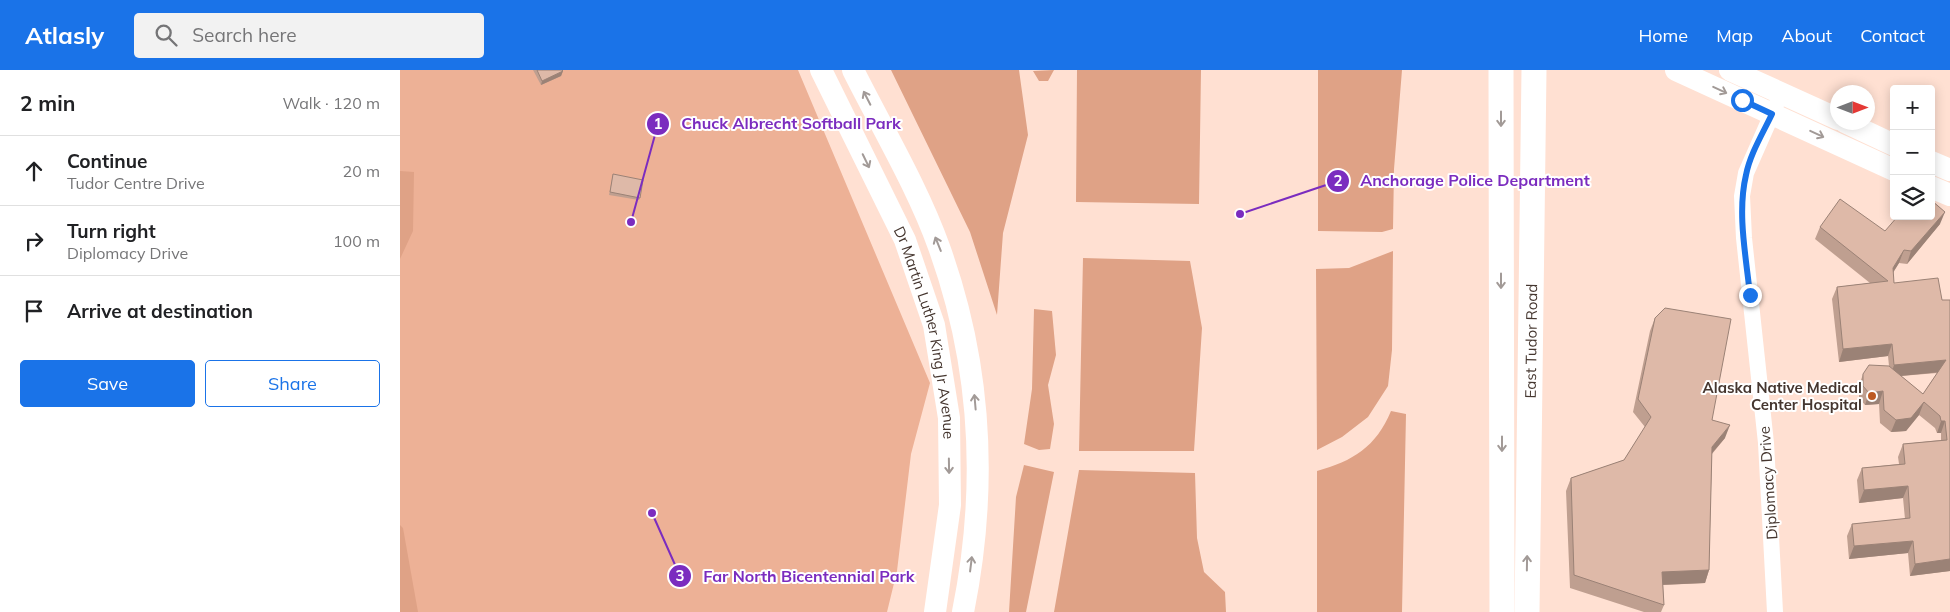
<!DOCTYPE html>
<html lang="en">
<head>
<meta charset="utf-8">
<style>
  body { margin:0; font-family:Mulish,sans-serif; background:#f2f2f2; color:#202124 }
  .controls { position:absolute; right:15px; top:15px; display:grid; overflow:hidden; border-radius:5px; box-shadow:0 2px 12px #0003 }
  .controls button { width:45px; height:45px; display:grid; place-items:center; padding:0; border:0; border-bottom:1px solid #e0e0e0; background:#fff; color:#202124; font:25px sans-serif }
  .compass { position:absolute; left:1430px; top:15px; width:45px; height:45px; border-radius:50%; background:#fff; box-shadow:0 2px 12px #0003; rotate:90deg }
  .stop { position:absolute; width:15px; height:15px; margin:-11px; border:4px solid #1a73e8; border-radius:50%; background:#fff }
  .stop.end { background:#1a73e8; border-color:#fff; box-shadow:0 1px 5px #0008 }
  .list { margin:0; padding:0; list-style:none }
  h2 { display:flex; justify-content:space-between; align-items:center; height:65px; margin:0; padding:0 20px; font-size:21px }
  h2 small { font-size:16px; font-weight:400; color:#757577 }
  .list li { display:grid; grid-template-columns:32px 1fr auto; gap:15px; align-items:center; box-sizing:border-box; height:70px; padding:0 20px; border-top:1px solid #e0e0e0 }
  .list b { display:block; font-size:19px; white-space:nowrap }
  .list p { margin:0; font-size:16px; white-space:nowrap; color:#757577 }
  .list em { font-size:16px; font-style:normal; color:#757577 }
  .actions { display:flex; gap:10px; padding:15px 20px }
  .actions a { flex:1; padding:11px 0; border:1px solid #1a73e8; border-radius:5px; text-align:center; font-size:18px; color:#1a73e8 }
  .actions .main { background:#1a73e8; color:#fff }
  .icon { flex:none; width:28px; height:28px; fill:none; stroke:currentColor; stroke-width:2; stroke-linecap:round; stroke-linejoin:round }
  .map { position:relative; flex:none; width:1550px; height:542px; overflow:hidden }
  header { display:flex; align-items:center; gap:30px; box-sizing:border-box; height:70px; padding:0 25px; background:#1a73e8; color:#fff }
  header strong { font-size:24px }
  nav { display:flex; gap:28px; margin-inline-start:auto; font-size:18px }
  .search { width:350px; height:45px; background:#f2f2f2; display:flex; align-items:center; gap:12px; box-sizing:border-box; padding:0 18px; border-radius:5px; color:#757577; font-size:19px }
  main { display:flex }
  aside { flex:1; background:#fff }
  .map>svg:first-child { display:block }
</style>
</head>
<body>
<header>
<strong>Atlasly</strong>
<div class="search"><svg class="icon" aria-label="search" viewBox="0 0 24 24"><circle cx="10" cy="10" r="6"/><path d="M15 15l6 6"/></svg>Search here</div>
<nav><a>Home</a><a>Map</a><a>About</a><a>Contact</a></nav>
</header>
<main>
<aside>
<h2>2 min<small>Walk · 120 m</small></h2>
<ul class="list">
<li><svg class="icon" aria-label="ahead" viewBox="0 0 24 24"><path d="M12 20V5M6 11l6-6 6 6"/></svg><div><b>Continue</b><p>Tudor Centre Drive</p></div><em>20 m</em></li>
<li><svg class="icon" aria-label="right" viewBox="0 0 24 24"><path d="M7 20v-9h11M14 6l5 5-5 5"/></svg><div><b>Turn right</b><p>Diplomacy Drive</p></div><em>100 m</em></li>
<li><svg class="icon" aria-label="arrive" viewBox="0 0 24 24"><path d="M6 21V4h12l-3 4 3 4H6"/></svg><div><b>Arrive at destination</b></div></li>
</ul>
<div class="actions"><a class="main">Save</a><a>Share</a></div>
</aside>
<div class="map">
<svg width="1550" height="542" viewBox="0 0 1550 542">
  <rect width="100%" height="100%" fill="#ffe0d2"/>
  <!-- green -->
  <path fill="#edb196" d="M0 0H398L530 313 511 384 497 501 487 542H0Z"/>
  <!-- forest -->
  <path fill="#dfa286" d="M491 0H619L628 65 603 163 597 245 570 162Z
    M654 0 648 11H639L633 1Z
    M677 0H801L799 134 676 132Z
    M918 0H1002L994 99 993 159 982 162 918 161Z
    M0 101 14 102 13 161 0 189Z
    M993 181 992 280 988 316 968 347 942 367 917 380 916 199 949 198Z
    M683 188 790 191 802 258 794 381H679Z
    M634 239 652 241 656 285 648 315 654 354 650 379 639 380 624 374 632 319Z
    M991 341 1006 344 1002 542H917V401C953 391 976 377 991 341Z
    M624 395 654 402 626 542H609L616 427Z
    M679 400 795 403 797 468 804 502 825 522 826 542H654Z
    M0 455 3 458 18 542H0Z"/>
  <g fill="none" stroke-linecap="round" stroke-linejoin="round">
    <!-- street -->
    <path stroke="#fff" stroke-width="16" d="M1375 542 1366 373 1344 168 1342 126 1346 103 1376 35"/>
    <!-- secondary -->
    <g stroke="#fff" stroke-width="22">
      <path id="s1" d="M421 0 505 170 534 255 549 348 550 435 535 542"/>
      <path d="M453 0C481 56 518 118 539 177 582 296 588 418 563 542"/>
      <path d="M1276 0 1494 100"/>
      <path d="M1330 0 1438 49"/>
      <path d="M1445 52 1494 75"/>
      <path d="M1531 92 1550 100"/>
      <path d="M1531 117 1550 125"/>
    </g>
    <!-- primary -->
    <g stroke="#fff" stroke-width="25">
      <path d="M1101 0 1102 542"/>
      <path id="s2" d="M1127 542 1134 0"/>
    </g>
  </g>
  <!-- wall -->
  <path fill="#bf9f90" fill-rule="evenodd" d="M133 0H162L163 1 161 6 141 15Z
    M213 104 240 128 239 130 209 125Z
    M1540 154 1507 194 1499 193 1493 203 1494 213 1542 230H1550V501L1510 506 1508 483 1449 489 1447 466 1452 454 1505 449 1503 428 1459 433 1457 410 1462 398 1499 394 1498 387 1503 374 1541 370V363H1537L1535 358 1519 345 1506 361 1491 362 1480 353 1479 334 1465 335 1459 328V316L1463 304 1489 296 1488 286 1439 292 1432 229 1437 217 1470 213 1415 169 1420 157 1485 161ZM1537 303 1523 324 1501 306Z
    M1255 248 1312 350 1325 368 1312 384 1309 500 1305 513 1263 515 1264 535 1261 542H1244L1170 518 1166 421 1171 408 1224 390 1245 357 1233 342 1250 261Z"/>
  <!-- shaded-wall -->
  <path fill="#9b8276" d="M163 1 161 6 141 15 142 11Z
    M1545 142 1540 154 1507 194 1511 181Z
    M1504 180 1499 193 1488 210 1493 198Z
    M1492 274 1488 286 1439 292 1443 279Z
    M1546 290 1541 302 1490 307 1494 295Z
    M1483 321 1479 334 1465 335 1469 323Z
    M1524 332 1519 345 1506 361 1491 362 1496 350Z
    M1541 351H1545L1541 363H1537Z
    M1330 355 1325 368 1307 389 1312 377Z
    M1508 416 1503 428 1459 433 1464 420Z
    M1513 471 1508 483 1449 489 1454 476Z
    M1550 489V501L1510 506 1515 494Z
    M1309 500 1305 513 1258 515 1262 502Z"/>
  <!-- building -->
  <path fill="#deb9a8" stroke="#9b8276" d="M137 0H162L163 1 142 11Z
    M213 104 243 110 240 128 210 122Z
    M1440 129 1485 161 1498 146H1531V130L1545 142 1511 181 1504 180 1493 198 1494 213 1538 208 1542 230H1550V489L1515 494 1513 471 1454 476 1452 454 1510 448 1508 416 1464 420 1462 398 1505 394 1503 374 1547 370 1545 351H1541L1540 346 1524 332 1511 348 1496 350 1484 340 1483 321 1469 323 1463 316V304L1469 295 1489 296 1523 324 1546 290 1494 295 1492 274 1443 279 1437 217 1488 211 1420 157Z
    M1265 238 1331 249 1312 350 1330 355 1312 377 1309 500 1262 502 1264 535 1174 505 1171 408 1224 390 1251 347 1238 329 1255 248Z"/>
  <!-- one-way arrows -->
  <defs><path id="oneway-shaft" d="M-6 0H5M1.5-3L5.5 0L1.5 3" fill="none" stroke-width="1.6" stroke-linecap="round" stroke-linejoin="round" transform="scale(1.25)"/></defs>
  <g stroke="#a29a97">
    <use href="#oneway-shaft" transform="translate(1320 20) rotate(25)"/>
    <use href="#oneway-shaft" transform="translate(467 28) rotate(-117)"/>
    <use href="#oneway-shaft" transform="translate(1101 49) rotate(90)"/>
    <use href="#oneway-shaft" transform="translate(1417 64) rotate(25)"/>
    <use href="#oneway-shaft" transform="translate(466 91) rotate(64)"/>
    <use href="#oneway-shaft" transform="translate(538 174) rotate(-112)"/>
    <use href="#oneway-shaft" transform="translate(1101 211) rotate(90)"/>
    <use href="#oneway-shaft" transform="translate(575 332) rotate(-95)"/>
    <use href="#oneway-shaft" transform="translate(1102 374) rotate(90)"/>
    <use href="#oneway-shaft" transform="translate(549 396) rotate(89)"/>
    <use href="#oneway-shaft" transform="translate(1127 493) rotate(-89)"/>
    <use href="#oneway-shaft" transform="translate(571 494) rotate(-83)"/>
  </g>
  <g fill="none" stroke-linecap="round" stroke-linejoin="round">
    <!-- route -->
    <path stroke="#1a73e8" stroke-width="6" d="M1342 30 1372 44C1363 63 1350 84 1346 105 1337 143 1346 186 1350 225"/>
  </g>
  <!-- markers -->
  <circle fill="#bd5a23" stroke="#fff" stroke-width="2" cx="1472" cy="326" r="5"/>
  <g text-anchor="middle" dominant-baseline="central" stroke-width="4" stroke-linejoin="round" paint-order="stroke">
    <!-- street labels -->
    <g font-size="15" fill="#45362f" stroke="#fff">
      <text stroke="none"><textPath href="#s1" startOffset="285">Dr Martin Luther King Jr Avenue</textPath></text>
      <text stroke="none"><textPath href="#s2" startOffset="271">East Tudor Road</textPath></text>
      <text transform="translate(1368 413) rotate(-94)">Diplomacy Drive</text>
    </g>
    <!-- poi labels -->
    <g font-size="15" font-weight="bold" fill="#45362f" stroke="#fff" text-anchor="end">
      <text x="1462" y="317">Alaska Native Medical<tspan x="1462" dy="17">Center Hospital</tspan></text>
    </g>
  </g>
  <!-- callouts -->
  <path fill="none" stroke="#7b2cbf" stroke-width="2" d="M231 152L258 54M840 144L938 111M252 443L280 506"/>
  <g fill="#7b2cbf" stroke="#fff" stroke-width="2">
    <circle cx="231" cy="152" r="5"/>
    <circle cx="840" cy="144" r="5"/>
    <circle cx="252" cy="443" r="5"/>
    <circle cx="258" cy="54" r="12"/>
    <circle cx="938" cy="111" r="12"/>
    <circle cx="280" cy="506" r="12"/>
  </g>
  <g font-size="15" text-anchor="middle" font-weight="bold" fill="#fff">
    <text x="258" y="59">1</text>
    <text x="938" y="116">2</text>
    <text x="280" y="511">3</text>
  </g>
  <g font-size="16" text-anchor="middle" font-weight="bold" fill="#7b2cbf" stroke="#fff" stroke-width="4" stroke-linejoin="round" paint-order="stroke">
    <text x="391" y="59">Chuck Albrecht Softball Park</text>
    <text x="1075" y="116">Anchorage Police Department</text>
    <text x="409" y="512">Far North Bicentennial Park</text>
  </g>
</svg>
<div class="controls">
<button>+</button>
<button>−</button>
<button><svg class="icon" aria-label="layers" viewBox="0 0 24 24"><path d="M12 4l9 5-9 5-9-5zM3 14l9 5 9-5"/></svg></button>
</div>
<svg class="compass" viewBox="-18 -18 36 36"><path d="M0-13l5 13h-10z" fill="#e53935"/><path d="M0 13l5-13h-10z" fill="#757577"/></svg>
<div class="stop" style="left:1342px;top:30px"></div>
<div class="stop end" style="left:1350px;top:225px"></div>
</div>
</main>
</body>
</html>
